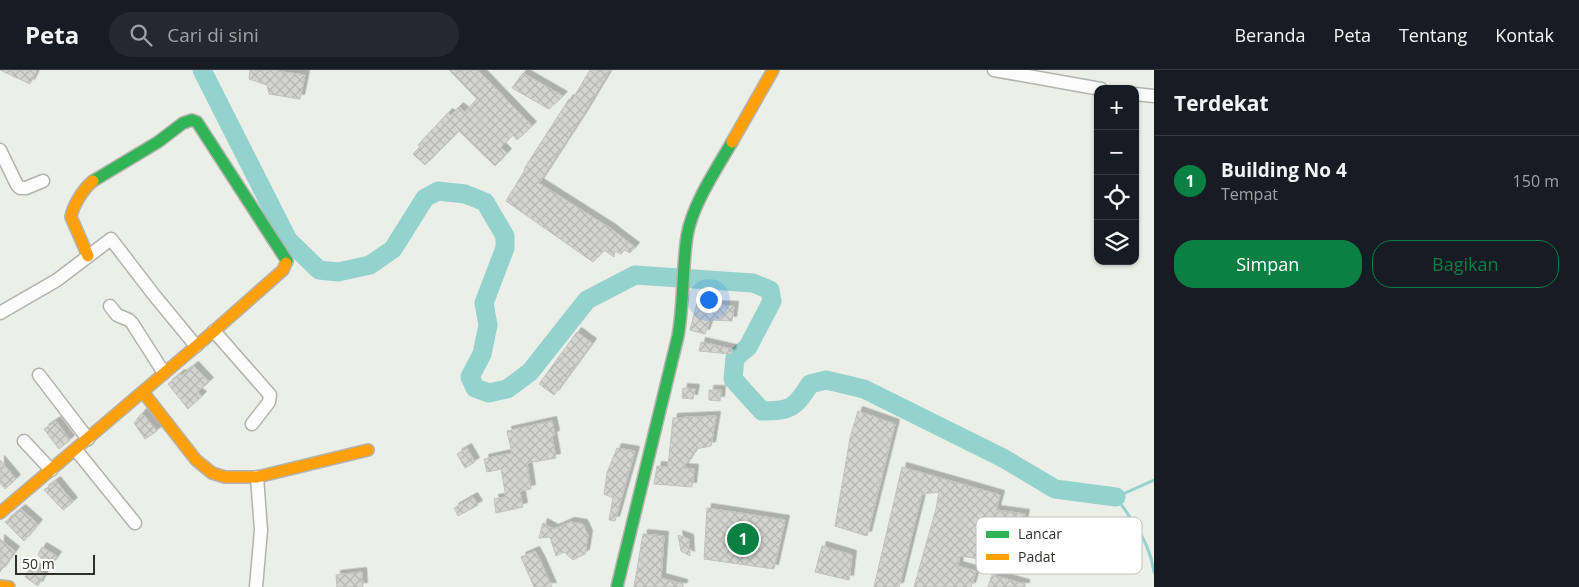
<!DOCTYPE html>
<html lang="id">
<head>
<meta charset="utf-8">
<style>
  body { margin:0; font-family:"Open Sans",sans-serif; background:#242831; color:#f1f3f6 }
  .controls { position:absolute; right:15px; top:15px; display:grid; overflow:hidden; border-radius:10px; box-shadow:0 1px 4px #0004 }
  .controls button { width:45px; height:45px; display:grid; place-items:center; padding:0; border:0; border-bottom:1px solid #363941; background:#171b24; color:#f1f3f6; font:25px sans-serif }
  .scale { position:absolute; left:15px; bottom:12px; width:80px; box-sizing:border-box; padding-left:5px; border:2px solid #2f302b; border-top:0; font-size:14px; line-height:18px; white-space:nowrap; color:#2f302b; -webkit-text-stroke:4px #fff; paint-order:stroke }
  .you { position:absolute; left:708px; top:229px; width:18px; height:18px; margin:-12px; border:4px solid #fff; border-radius:50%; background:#1a73e8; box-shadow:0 0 0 8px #1a73e833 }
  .badge { display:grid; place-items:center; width:32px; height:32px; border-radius:50%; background:#0b8043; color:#fff; font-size:16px; font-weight:700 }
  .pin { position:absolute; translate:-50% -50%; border:2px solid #fff; box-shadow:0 1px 5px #0006 }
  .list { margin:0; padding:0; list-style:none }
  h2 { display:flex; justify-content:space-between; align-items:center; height:65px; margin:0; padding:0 20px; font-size:21px }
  h2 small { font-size:16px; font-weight:400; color:#9ea1a6 }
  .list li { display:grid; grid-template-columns:32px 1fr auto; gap:15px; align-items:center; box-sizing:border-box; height:90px; padding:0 20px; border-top:1px solid #363941 }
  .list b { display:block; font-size:19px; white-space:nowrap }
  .list p { margin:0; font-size:16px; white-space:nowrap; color:#9ea1a6 }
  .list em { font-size:16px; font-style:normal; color:#9ea1a6 }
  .actions { display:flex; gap:10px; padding:15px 20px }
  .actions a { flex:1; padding:11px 0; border:1px solid #0b8043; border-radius:20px; text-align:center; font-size:18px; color:#0b8043 }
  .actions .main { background:#0b8043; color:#fff }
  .icon { flex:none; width:28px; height:28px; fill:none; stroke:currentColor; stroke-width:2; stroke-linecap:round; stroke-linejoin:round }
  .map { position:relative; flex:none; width:1154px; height:517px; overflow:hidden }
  header { display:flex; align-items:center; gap:30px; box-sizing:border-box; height:70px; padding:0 25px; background:#171b24; border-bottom:1px solid #363941 }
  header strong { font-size:24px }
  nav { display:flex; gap:28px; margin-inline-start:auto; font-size:18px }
  .search { width:350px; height:45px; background:#242831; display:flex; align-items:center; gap:12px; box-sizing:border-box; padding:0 18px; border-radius:28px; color:#9ea1a6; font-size:19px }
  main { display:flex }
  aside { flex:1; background:#171b24 }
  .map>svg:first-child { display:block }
</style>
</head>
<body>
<header>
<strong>Peta</strong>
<div class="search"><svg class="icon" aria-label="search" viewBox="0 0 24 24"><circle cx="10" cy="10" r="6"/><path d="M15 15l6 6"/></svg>Cari di sini</div>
<nav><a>Beranda</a><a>Peta</a><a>Tentang</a><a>Kontak</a></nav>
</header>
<main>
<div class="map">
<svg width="1154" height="517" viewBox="0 0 1154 517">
  <defs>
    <pattern id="building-cross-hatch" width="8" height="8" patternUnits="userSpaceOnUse" patternTransform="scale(1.25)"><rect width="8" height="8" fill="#d4d4d0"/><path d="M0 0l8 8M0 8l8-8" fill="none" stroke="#b6b6b3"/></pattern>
    <filter id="shadow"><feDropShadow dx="4.5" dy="-4.5" stdDeviation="0" flood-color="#0004"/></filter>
  </defs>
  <rect width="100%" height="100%" fill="#eceee8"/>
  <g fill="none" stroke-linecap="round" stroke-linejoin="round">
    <!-- stream -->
    <path stroke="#94d3cd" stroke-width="3" d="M1154 410 1116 427C1133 452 1149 470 1154 502"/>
    <!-- river -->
    <path stroke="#94d3cd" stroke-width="19" d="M202 0 288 170 319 200 338 202 370 195 393 179 425 128 438 121 465 124 485 132 505 166V178L484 233 488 255 482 284 470 307 475 318 489 323 507 319 530 302 587 230 635 205 753 213 770 220 772 231 748 277 735 288 733 309 762 341C791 341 795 338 810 314L826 310 864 319 1003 388 1055 419 1116 427"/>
  </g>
  <!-- building -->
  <path fill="url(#building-cross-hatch)" stroke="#c2c2bd" filter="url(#shadow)" d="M0 0H37L30 14Z
    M250 0H276V1L305 5 300 29 269 24 267 15 249 9Z
    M449 0H478L532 56 517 70 513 65 501 77 507 83 495 96 459 61 425 95 413 84 420 77 418 75 448 43 451 45 459 37 465 42 477 29Z
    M590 0H610L583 45 539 113 610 158 635 177 630 183 625 180 621 184 615 181 614 187 604 180 593 192 506 131 525 100 524 99 569 29 572 30Z
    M523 3 563 26 549 39 512 18Z
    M698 229 714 232V235L734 236 732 251 710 250 705 264 690 260Z
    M577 262 592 273 554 325 539 314Z
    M701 272 732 279 731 284 699 281Z
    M194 296 209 312 197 322 202 326 188 339 168 314 180 304 182 305Z
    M683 318 695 319 693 329 682 328Z
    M709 320H721L720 331 709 330Z
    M858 341 895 354 867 466 835 456 850 368Z
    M142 343 157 361 145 369 134 353Z
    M716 346 711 376 696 379 683 398 694 399 692 417 654 414 657 396 668 397 673 348Z
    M56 351 70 370 59 379 44 359Z
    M552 351 555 365 552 366 556 388 527 393 531 419 520 421 523 437 496 443 494 429 506 427 501 399 487 402 484 389 512 383 507 361Z
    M467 378 475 392 465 398 457 384Z
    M617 378 635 381 615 451 609 450 613 428 604 424 607 403Z
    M0 390 16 409 5 419 0 413Z
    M902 397 1000 425 996 440 1025 444 1014 495 994 492 983 479 980 489 960 486 958 496 976 501 971 517H914L936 439 939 422 922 424 899 517H874Z
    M56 411 73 432 63 440 44 420Z
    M473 427 478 435 458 446 454 438Z
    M707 438 785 450 774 499 704 489Z
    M21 439 38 454 24 471 5 452Z
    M570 452 583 454 588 465 585 484 573 490 564 482 556 486 550 467 539 468 543 453 554 459Z
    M643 464 664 466 661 508 683 514V517H634Z
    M678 465 689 469 690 486 681 481Z
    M0 469 15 481 0 502Z
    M822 476 852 485 849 510 815 502Z
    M42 477 57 486 50 496 38 485Z
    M535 481 540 490 552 517H534L521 487Z
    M32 495 44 505 38 516 25 507Z
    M362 502 363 517H337L336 505Z
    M992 505 1025 514V517H988Z"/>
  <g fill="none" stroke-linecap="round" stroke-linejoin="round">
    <!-- street casing -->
    <g stroke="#b2b3ae" stroke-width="15">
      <path id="street" d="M994 0 1101 19
        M1135 24 1154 26
        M0 80 17 115 20 118H26L43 111
        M110 236 117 245 129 250 132 253 164 303
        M0 243 57 210 111 169 154 225 196 276
        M214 261 270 325 269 332 252 354
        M39 305 88 369
        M24 371 51 400
        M76 380 135 453
        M256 517 261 460 257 407"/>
    </g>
    <!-- fast casing -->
    <g stroke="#b2b3ae" stroke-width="14">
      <path id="fast" d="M93 111 158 72 183 53 192 50 197 52 287 191 286 193
        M617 517 678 266C684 233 682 199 687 166 692 135 717 98 732 72"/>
    </g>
    <!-- slow casing -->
    <g stroke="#b2b3ae" stroke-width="14">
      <path id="slow" d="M732 72 773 0
        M88 186 71 147C73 135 84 118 93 111
        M143 322 196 390 212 403 225 407H257L368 380
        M0 443 214 261 283 200 286 193
        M0 516 9 517"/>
    </g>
    <!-- street -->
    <use href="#street" stroke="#fcfcfc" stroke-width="12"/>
    <!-- fast -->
    <use href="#fast" stroke="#30b455" stroke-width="11"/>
    <!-- slow -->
    <use href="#slow" stroke="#ff9f0a" stroke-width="11"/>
  </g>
  <!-- legend -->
  <rect x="976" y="447" width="166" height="57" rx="8" fill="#fff" stroke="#c1c1bf" stroke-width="1"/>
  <rect x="986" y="461" width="23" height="7" fill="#30b455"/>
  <rect x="986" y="484" width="23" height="6" fill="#ff9f0a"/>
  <g font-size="14" fill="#2f302b">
    <text x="1018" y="469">Lancar</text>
    <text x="1018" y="492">Padat</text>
  </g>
</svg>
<div class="controls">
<button>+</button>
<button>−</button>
<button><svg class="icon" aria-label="locate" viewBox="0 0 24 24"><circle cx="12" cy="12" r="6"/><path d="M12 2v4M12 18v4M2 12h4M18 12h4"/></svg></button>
<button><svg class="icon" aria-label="layers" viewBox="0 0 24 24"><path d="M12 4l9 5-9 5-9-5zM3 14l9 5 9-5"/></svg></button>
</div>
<div class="scale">50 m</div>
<div class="you"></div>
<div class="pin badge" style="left:743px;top:469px">1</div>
</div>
<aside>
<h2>Terdekat<small></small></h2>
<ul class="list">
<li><span class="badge">1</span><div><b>Building No 4</b><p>Tempat</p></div><em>150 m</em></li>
</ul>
<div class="actions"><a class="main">Simpan</a><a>Bagikan</a></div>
</aside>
</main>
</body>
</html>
